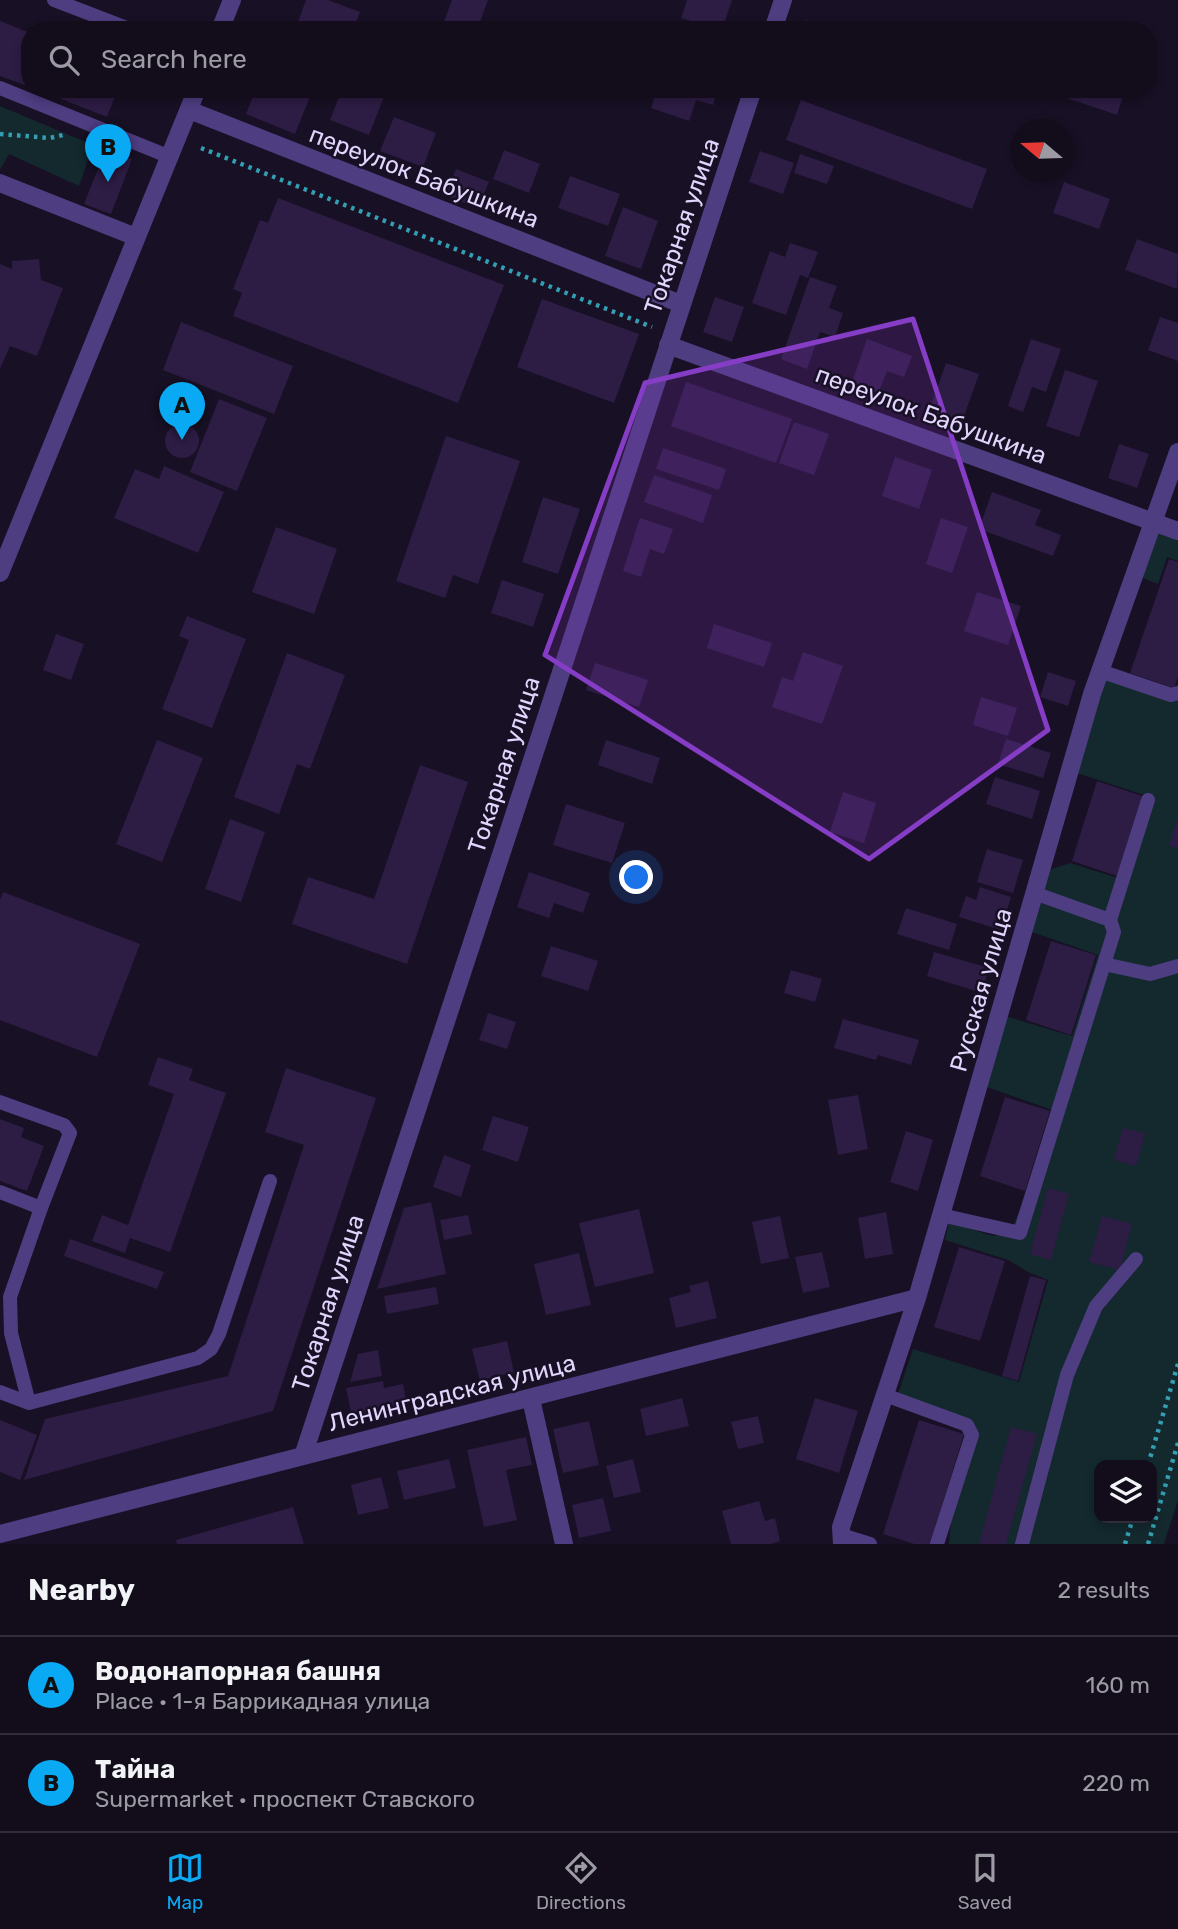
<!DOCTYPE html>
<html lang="en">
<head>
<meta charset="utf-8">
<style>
  body { margin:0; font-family:Rubik,sans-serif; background:#1f1a28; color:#f1f3f6 }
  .controls { position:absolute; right:21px; bottom:21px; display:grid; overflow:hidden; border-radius:14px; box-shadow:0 4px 10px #0003 }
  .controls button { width:63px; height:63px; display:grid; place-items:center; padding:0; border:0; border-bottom:2px solid #312c3a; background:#120c1b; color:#f1f3f6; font:35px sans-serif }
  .compass { position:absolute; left:1010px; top:119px; width:63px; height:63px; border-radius:50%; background:#120c1b; box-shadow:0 4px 10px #0003; rotate:289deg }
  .you { position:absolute; left:637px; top:878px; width:24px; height:24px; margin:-18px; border:5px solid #fff; border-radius:50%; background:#1a73e8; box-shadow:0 0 0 10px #1a73e833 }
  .badge { display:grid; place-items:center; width:46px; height:46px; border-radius:50%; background:#0aa9f4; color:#111; font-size:23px; font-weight:700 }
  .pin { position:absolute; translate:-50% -58px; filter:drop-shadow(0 2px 4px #0008) }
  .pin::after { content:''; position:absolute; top:37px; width:24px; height:21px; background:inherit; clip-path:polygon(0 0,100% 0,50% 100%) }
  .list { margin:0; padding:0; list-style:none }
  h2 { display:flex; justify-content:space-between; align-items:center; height:91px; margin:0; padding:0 28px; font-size:30px }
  h2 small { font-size:23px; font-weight:400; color:#9c9ba3 }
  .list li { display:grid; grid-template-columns:46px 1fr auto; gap:21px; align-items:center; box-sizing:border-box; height:98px; padding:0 28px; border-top:2px solid #312c3a }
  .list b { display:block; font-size:26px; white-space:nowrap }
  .list p { margin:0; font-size:23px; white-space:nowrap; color:#9c9ba3 }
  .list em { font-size:23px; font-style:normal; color:#9c9ba3 }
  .icon { flex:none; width:38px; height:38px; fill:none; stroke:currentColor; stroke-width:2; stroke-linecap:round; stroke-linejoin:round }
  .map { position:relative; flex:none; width:1178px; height:1544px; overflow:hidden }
  .search { position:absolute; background:#120c1b; box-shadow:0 4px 10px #0003; left:21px; right:21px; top:21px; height:77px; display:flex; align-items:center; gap:18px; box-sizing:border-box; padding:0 24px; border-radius:28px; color:#9c9ba3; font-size:26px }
  .sheet { height:287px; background:#120c1b }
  nav { display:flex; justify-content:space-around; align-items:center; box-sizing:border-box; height:98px; border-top:2px solid #312c3a; background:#120c1b; font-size:19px; color:#9c9ba3 }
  nav a { display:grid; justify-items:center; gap:4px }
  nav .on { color:#0aa9f4 }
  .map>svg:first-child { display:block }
</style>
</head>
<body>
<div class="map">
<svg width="1178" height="1544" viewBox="0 0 1178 1544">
  <rect width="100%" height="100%" fill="#181024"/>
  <!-- green -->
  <path fill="#13292e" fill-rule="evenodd" d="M0 106 93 145 79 186 9 154 0 170Z
    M1158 533 1178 537V561L1167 557 1158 584 1143 578 1140 573Z
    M1107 667 1175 690 1178 682V1500L1164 1544H949L951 1521 974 1434 897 1397 913 1349 1019 1382 1048 1280 1030 1273 1008 1260 945 1240 949 1222 993 1236 1010 1233 1027 1192 1052 1110 984 1086 1005 1016 1072 1036 1098 955 1029 931 1043 872 1070 863 1118 878 1144 795 1077 773ZM1099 1465H1152V1518H1099Z"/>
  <!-- building -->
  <path fill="#2d1c44" d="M306 0H328L360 12 353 30H303L296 27Z
    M452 0H488L477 30H458L443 24Z
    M687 0H732L722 30 681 18Z
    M805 20 834 29V30H802Z
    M0 21 30 33V87L0 76Z
    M36 89H118L107 117Z
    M256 89H313L295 134 246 114Z
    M342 89H387L369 135 330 120Z
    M657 89H718L713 105 696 100 689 121 651 108Z
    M1050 89H1125L1117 115 1049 92Z
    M801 100 987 169 972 209 786 140Z
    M394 117 436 133 423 167 380 151Z
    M106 149 132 159 111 214 84 204Z
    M504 150 540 164 529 193 493 179Z
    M760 151 794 163 783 194 749 182Z
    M800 154 834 166 827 184 794 173Z
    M456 169 489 182 478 208 446 196Z
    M570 176 620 194 608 226 558 208Z
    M1064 182 1110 199 1099 229 1053 213Z
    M278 198 504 285 458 403 233 316 242 293 233 289 260 220 268 223Z
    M623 207 658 221 641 269 605 256Z
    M1137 239 1178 254 1177 289 1125 270Z
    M790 243 818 252 808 278 800 275 786 315 752 303 770 251 785 257Z
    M39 259 41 280 63 288 37 356 10 346 0 369V264L12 269V261Z
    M810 277 837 286 829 308 843 313 835 337 820 332 807 369 781 359Z
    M715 297 744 307 732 342 703 332Z
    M542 299 639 334 614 403 517 367Z
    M1160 317 1178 323V361L1148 350Z
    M181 322 293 366 274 414 163 370Z
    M867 339 912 356 904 377 887 371 878 394 851 385Z
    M1031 339 1061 349 1046 392 1032 387 1023 412 1008 406Z
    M946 363 979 374 960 427 927 416Z
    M1065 370 1098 381 1079 437 1046 426Z
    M686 382 792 419 776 463 671 426Z
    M219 399 267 418 237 491 190 472Z
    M794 422 829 434 814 475 779 463Z
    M165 441a17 17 0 1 1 34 0a17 17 0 1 1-34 0Z
    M446 436 520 461 478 584 453 575 445 598 396 581Z
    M1119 444 1149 454 1137 488 1108 478Z
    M663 448 726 469 719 490 656 469Z
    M895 457 932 470 919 509 882 496Z
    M164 466 224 492 198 553 114 518 135 469 159 479Z
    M654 475 712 495 703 523 644 502Z
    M992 492 1041 510 1035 525 1061 535 1053 556 979 529Z
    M543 497 580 509 558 574 522 562Z
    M640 518 673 529 664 554 650 549 641 577 623 571Z
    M941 518 968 527 952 573 926 564Z
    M276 527 337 549 314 614 252 592Z
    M1169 559 1178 562V677L1174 688 1130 673Z
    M502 580 544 594 533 627 491 613Z
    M977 592 1021 606 1008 645 964 631Z
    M187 616 246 639 212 728 162 709 189 640 179 636Z
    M714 624 772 643 764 667 707 648Z
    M56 634 84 644 71 680 43 670Z
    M803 652 843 666 822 724 772 707 782 677 793 681Z
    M287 653 345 675 310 769 297 764 279 814 234 797Z
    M595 663 648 680 639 707 586 690Z
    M1048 672 1076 681 1068 706 1040 697Z
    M981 697 1017 708 1008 736 973 725Z
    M1006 739 1051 753 1043 778 998 764Z
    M157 740 203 758 162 862 116 844Z
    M606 740 660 758 652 784 598 765Z
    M420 765 468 782 407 964 292 924 308 877 374 899Z
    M995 777 1040 791 1032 819 986 804Z
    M1097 781 1142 796 1117 876 1072 861Z
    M843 792 876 803 864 843 830 832Z
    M566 804 625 823 612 863 553 845Z
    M1178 817V848L1169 846Z
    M230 819 265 832 241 902 205 889Z
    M987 849 1023 860 1013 893 977 882Z
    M529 872 590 893 583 913 554 903 549 918 517 907Z
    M980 887 1011 897 1001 930 959 917 966 896 976 900Z
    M3 892 140 944 97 1057 0 1020V900Z
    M906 908 957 924 949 950 897 934Z
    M1051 941 1096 955 1071 1035 1026 1020Z
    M551 946 598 961 588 991 541 976Z
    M934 952 989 968 982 993 927 976Z
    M791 970 822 979 815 1002 784 993Z
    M488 1013 516 1022 507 1049 479 1040Z
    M843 1019 919 1040 911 1065 878 1055 876 1060 834 1048Z
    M158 1057 193 1069 189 1080 226 1093 170 1252 130 1238 125 1253 92 1241 102 1215 128 1225 174 1094 148 1085Z
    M286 1068 376 1098 273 1411 24 1480 45 1419 228 1376 304 1145 265 1132Z
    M858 1095 868 1149 838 1155 828 1100Z
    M1005 1097 1050 1111 1025 1191 980 1176Z
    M493 1116 529 1127 518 1162 482 1150Z
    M0 1119 24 1128 21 1137 44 1146 27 1191 0 1181Z
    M1123 1128 1145 1133 1136 1166 1114 1160Z
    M906 1131 933 1140 918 1191 890 1182Z
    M444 1155 471 1165 461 1197 433 1187Z
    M1048 1188 1069 1194 1051 1260 1030 1254Z
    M431 1202 446 1274 377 1289 404 1208Z
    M639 1209 654 1273 595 1287 579 1223Z
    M886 1212 893 1254 865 1259 858 1218Z
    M468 1215 472 1234 444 1240 440 1220Z
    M780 1216 789 1258 761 1264 752 1222Z
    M1102 1216 1132 1224 1120 1270 1089 1262Z
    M70 1239 164 1272 157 1289 64 1256Z
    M959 1247 1005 1261 980 1341 934 1327Z
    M822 1252 830 1287 803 1293 795 1257Z
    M579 1253 591 1305 546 1315 534 1264Z
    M1030 1276 1046 1280 1018 1381 1002 1376Z
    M708 1281 717 1318 676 1328 669 1298 691 1292 689 1286Z
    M436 1287 439 1304 387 1314 384 1296Z
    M507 1341 514 1372 480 1381 472 1349Z
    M378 1350 382 1376 350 1382 358 1354Z
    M383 1381 384 1388 403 1384 407 1405 352 1417 346 1388Z
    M682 1398 689 1426 646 1436 640 1409Z
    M815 1398 858 1411 839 1473 796 1459Z
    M758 1416 764 1443 738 1449 731 1422Z
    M0 1420 37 1435 20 1480 0 1472Z
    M919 1420 964 1434 930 1544H914L883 1534Z
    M589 1421 599 1465 563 1473 553 1429Z
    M1011 1427 1037 1434 1006 1544H979Z
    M526 1437 532 1465 506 1470 517 1520 484 1527 467 1450Z
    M449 1459 456 1488 404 1500 397 1471Z
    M633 1459 641 1492 614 1498 606 1466Z
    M381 1477 389 1508 358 1515 351 1485Z
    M603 1498 611 1531 579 1538 572 1505Z
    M759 1501 765 1521 775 1518 780 1541 771 1544H731L722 1511Z
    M293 1507 304 1544H177L176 1540Z"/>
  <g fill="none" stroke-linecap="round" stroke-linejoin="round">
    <!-- path -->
    <path stroke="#349eb2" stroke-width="4.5" stroke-dasharray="3.5 5" stroke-linecap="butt" d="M0 134 50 138 63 135
      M201 148 652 327
      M1148 1465 1178 1364
      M1125 1544 1133 1518
      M1148 1544 1178 1443"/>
    <!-- service -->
    <path stroke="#4e3d81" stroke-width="14" d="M54 0 132 30
      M0 88 170 157
      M1100 671 1171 695 1178 693
      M1110 920 1148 800
      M1104 964 1150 974 1178 966
      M0 1102 64 1125 70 1133 41 1208 0 1192
      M941 1215 1020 1233 1114 932 1110 920 1034 893
      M0 1392 29 1403 198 1358 211 1349 219 1334 270 1181
      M885 1395 967 1425 972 1435 937 1544
      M29 1403 11 1333 10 1297 41 1208
      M841 1535 870 1544
      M1022 1544 1067 1375 1096 1306 1136 1259"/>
    <!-- minor -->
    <path stroke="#4e3d81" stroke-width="18" d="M773 30 783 0
      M189 110 681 304
      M0 183 136 237
      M668 345 1178 531
      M531 1399 564 1544
      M303 1456 753 89
      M0 1534 917 1298
      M842 1544 841 1527 917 1298 1092 694 1178 452"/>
    <!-- tertiary -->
    <path stroke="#4e3d81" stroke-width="18" d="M220 30 232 0
      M0 573 197 89"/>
  </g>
  <!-- marked area -->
  <path fill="#853dc5" fill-opacity="0.2" stroke="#853dc5" stroke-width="5" stroke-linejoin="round" d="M913 319 1048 730 869 859 545 655 645 383Z"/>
  <g text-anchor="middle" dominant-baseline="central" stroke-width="5" stroke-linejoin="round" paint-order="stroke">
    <!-- street labels -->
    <g font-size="24" fill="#e2d5fd" stroke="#181024">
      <text transform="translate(424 177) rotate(21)">переулок Бабушкина</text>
      <text transform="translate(682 226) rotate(-71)">Токарная улица</text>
      <text transform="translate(931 415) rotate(20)">переулок Бабушкина</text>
      <text transform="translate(504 765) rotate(-72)">Токарная улица</text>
      <text transform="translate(981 990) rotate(-74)">Русская улица</text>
      <text transform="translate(328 1303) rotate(-72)">Токарная улица</text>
      <text transform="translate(452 1393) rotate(-14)">Ленинградская улица</text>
    </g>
  </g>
</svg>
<div class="controls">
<button><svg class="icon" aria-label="layers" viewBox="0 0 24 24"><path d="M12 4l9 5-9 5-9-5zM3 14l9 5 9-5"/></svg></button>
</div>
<svg class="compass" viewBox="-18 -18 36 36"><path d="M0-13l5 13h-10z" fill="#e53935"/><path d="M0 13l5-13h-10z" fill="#9c9ba3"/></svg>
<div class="you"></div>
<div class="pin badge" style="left:182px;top:440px">A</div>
<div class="pin badge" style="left:108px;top:182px">B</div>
<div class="search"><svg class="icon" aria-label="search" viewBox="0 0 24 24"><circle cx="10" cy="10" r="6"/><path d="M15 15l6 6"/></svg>Search here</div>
</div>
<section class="sheet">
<h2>Nearby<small>2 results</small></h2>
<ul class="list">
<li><span class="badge">A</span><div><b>Водонапорная башня</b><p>Place · 1-я Баррикадная улица</p></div><em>160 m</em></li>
<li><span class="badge">B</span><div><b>Тайна</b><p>Supermarket · проспект Ставского</p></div><em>220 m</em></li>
</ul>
</section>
<nav>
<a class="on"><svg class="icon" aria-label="map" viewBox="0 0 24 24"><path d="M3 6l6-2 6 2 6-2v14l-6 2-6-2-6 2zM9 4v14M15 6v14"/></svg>Map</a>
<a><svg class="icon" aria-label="directions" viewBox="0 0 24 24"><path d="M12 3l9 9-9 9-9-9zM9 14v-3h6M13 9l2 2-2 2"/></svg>Directions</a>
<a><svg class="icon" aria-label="saved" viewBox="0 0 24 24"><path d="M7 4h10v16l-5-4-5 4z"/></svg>Saved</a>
</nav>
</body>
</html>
